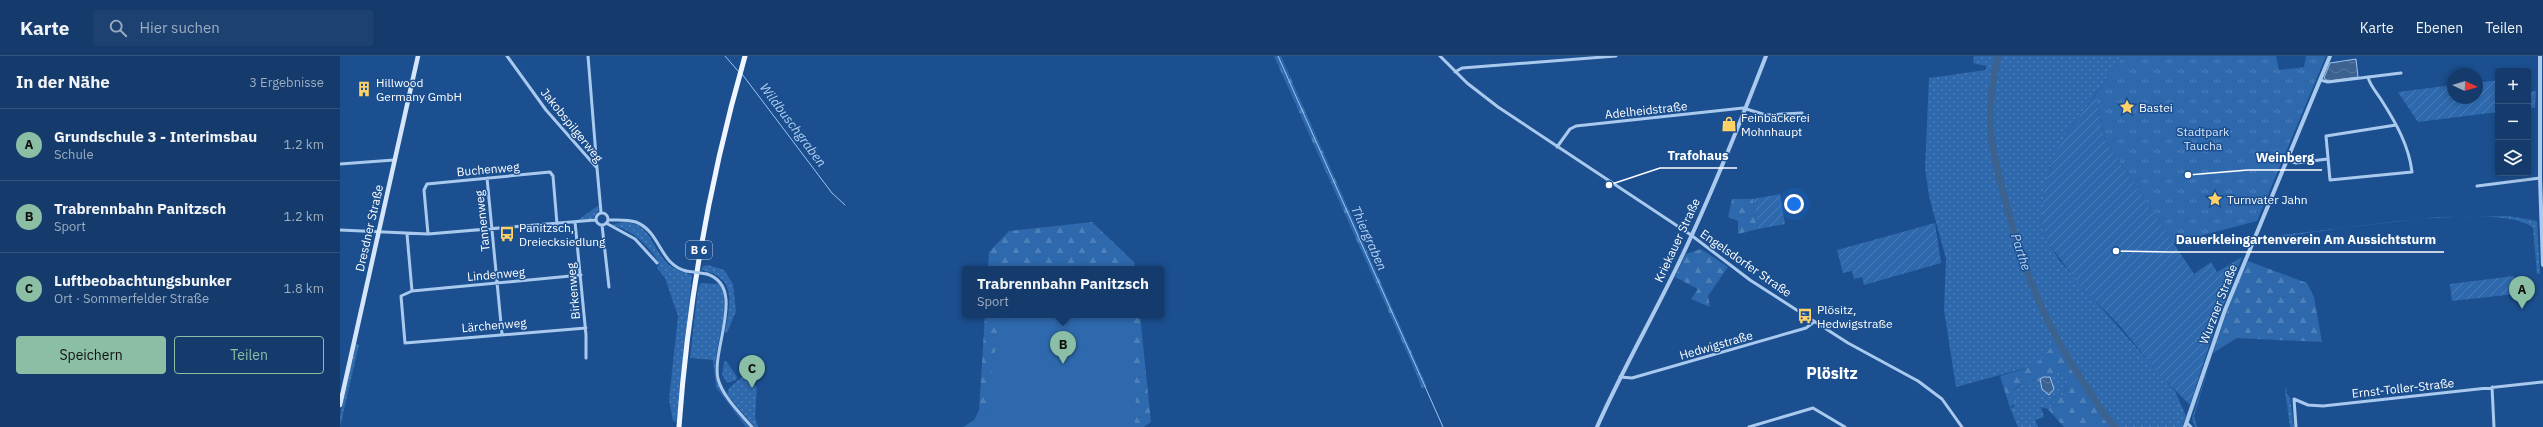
<!DOCTYPE html>
<html lang="de">
<head>
<meta charset="utf-8">
<style>
  body { margin:0; font-family:"IBM Plex Sans",sans-serif; background:#1d4271; color:#f1f3f6 }
  .controls { position:absolute; right:12px; top:12px; display:grid; overflow:hidden; border-radius:4px; box-shadow:0 2px 6px #0003 }
  .controls button { width:36px; height:36px; display:grid; place-items:center; padding:0; border:0; border-bottom:1px solid #33557e; background:#143b6b; color:#f1f3f6; font:20px sans-serif }
  .compass { position:absolute; left:2107px; top:12px; width:36px; height:36px; border-radius:50%; background:#143b6b; box-shadow:0 2px 6px #0003; rotate:94deg }
  .you { position:absolute; left:1454px; top:148px; width:14px; height:14px; margin:-10px; border:3px solid #fff; border-radius:50%; background:#1a73e8; box-shadow:0 0 0 6px #1a73e833 }
  .badge { display:grid; place-items:center; width:26px; height:26px; border-radius:50%; background:#8abfa5; color:#111; font-size:13px; font-weight:700 }
  .pin { position:absolute; translate:-50% -33px; filter:drop-shadow(0 1px 2px #0008) }
  .pin::after { content:''; position:absolute; top:21px; width:14px; height:12px; background:inherit; clip-path:polygon(0 0,100% 0,50% 100%) }
  .popup { position:absolute; left:622px; top:210px; width:202px; height:52px; box-sizing:border-box; display:grid; place-content:center; border-radius:4px; background:#143b6b; filter:drop-shadow(0 1px 3px #0005); font-size:13px; white-space:nowrap; color:#9dadc1 }
  .popup b { font-size:15px; color:#f1f3f6 }
  .popup::after { content:''; position:absolute; left:50%; top:100%; margin-left:-8px; border:8px solid transparent; border-top-color:#143b6b }
  .list { margin:0; padding:0; list-style:none }
  h2 { display:flex; justify-content:space-between; align-items:center; height:52px; margin:0; padding:0 16px; font-size:17px }
  h2 small { font-size:13px; font-weight:400; color:#9dadc1 }
  .list li { display:grid; grid-template-columns:26px 1fr auto; gap:12px; align-items:center; box-sizing:border-box; height:72px; padding:0 16px; border-top:1px solid #33557e }
  .list b { display:block; font-size:15px; white-space:nowrap }
  .list p { margin:0; font-size:13px; white-space:nowrap; color:#9dadc1 }
  .list em { font-size:13px; font-style:normal; color:#9dadc1 }
  .actions { display:flex; gap:8px; padding:12px 16px }
  .actions a { flex:1; padding:9px 0; border:1px solid #8abfa5; border-radius:4px; text-align:center; font-size:14px; color:#8abfa5 }
  .actions .main { background:#8abfa5; color:#111 }
  .icon { flex:none; width:22px; height:22px; fill:none; stroke:currentColor; stroke-width:2; stroke-linecap:round; stroke-linejoin:round }
  .map { position:relative; flex:none; width:2203px; height:371px; overflow:hidden }
  header { display:flex; align-items:center; gap:24px; box-sizing:border-box; height:56px; padding:0 20px; background:#143b6b; border-bottom:1px solid #33557e }
  header strong { font-size:19px }
  nav { display:flex; gap:22px; margin-inline-start:auto; font-size:14px }
  .search { width:280px; height:36px; background:#1d4271; display:flex; align-items:center; gap:10px; box-sizing:border-box; padding:0 14px; border-radius:4px; color:#9dadc1; font-size:15px }
  main { display:flex }
  aside { flex:1; background:#143b6b }
  .map>svg:first-child { display:block }
</style>
</head>
<body>
<header>
<strong>Karte</strong>
<div class="search"><svg class="icon" aria-label="search" viewBox="0 0 24 24"><circle cx="10" cy="10" r="6"/><path d="M15 15l6 6"/></svg>Hier suchen</div>
<nav><a>Karte</a><a>Ebenen</a><a>Teilen</a></nav>
</header>
<main>
<aside>
<h2>In der Nähe<small>3 Ergebnisse</small></h2>
<ul class="list">
<li><span class="badge">A</span><div><b>Grundschule 3 - Interimsbau</b><p>Schule</p></div><em>1.2 km</em></li>
<li><span class="badge">B</span><div><b>Trabrennbahn Panitzsch</b><p>Sport</p></div><em>1.2 km</em></li>
<li><span class="badge">C</span><div><b>Luftbeobachtungsbunker</b><p>Ort · Sommerfelder Straße</p></div><em>1.8 km</em></li>
</ul>
<div class="actions"><a class="main">Speichern</a><a>Teilen</a></div>
</aside>
<div class="map">
<svg width="2203" height="371" viewBox="0 0 2203 371">
  <defs>
    <pattern id="grass-dots" width="8" height="8" patternUnits="userSpaceOnUse"><rect width="8" height="8" fill="#2e69ad"/><path d="M2 2h.1M6 6h.1" fill="none" stroke="#4d80b9" stroke-width="1.8" stroke-linecap="round"/></pattern>
    <pattern id="forest-firs" width="22" height="20" patternUnits="userSpaceOnUse"><rect width="22" height="20" fill="#2e69ad"/><path d="M5 1l3.5 6h-7zM16 11l3.5 6h-7z" fill="#4d80b9"/></pattern>
    <pattern id="park-tufts" width="24" height="20" patternUnits="userSpaceOnUse"><rect width="24" height="20" fill="#2e69ad"/><path d="M3 7l-1-3M5 7V3M7 7l1-3M15 17l-1-3M17 17v-4M19 17l1-3" fill="none" stroke="#4d80b9"/></pattern>
    <pattern id="garden-furrows" width="10" height="10" patternUnits="userSpaceOnUse"><rect width="10" height="10" fill="#2e69ad"/><path d="M-1 1l2-2M0 10L10 0M9 11l2-2" fill="none" stroke="#4d80b9"/></pattern>
    <pattern id="water-waves" width="16" height="10" patternUnits="userSpaceOnUse"><rect width="16" height="10" fill="#3c6290"/><path d="M0 5q4-4 8 0t8 0" fill="none" stroke="#597aa1"/></pattern>
  </defs>
  <rect width="100%" height="100%" fill="#1b4f8f"/>
  <!-- grass -->
  <path fill="url(#grass-dots)" d="M1634 0H1783L1724 81 1710 112 1701 166 1709 188 1720 205 1835 335 1846 360 1842 371H1775L1716 283 1703 303 1697 309 1616 331 1604 254 1606 203 1589 140 1585 112 1589 22 1646 14V10L1633 7Z
    M259 149 258 155 252 163 238 164Z
    M2169 160 2197 165 2200 218H2197L2193 172C2165 145 1997 173 1954 179L1949 181 1947 189 1941 179 2097 161Z
    M284 166C311 167 311 191 327 207 334 214 343 216 352 219L337 366 333 365 329 344 338 260 325 222 317 212 319 207C308 189 291 172 270 169Z
    M368 209 384 214 393 228 396 255 387 277 385 276C390 248 398 221 361 214L363 210Z
    M361 227 379 228C396 255 368 295 377 326 382 343 398 357 409 371H406L376 331 373 304 350 302 358 232Z
    M16 288 19 289 0 371V360Z
    M1873 297 1854 360 1857 371H1855L1852 362Z
    M384 305 387 306 397 321 396 324 387 327 382 319Z
    M1077 308 1087 331 1082 333 1073 310Z
    M407 317 417 332 415 361 418 371H414L387 338 389 332Z
    M1711 317H1719L1728 325 1723 339 1712 341 1715 348 1709 353 1701 351 1704 361 1695 364 1698 371H1678L1670 352 1674 351 1673 334 1685 326H1700L1702 333 1712 326 1708 320Z
    M1947 331 1946 337 1950 342 1954 371H1950L1945 334Z"/>
  <!-- forest -->
  <path fill="url(#forest-firs)" d="M934 0H941L1077 308 1073 310Z
    M1392 143H1413L1418 173 1398 178V165L1388 161Z
    M752 166 794 206 795 213H648L649 196 669 175Z
    M1361 193 1388 211 1368 240 1370 251 1351 243 1358 233 1335 221 1346 198Z
    M1908 205 1967 227 1974 241 1982 286 1897 282 1873 297 1892 240Z
    M645 259H675L681 371H623L634 364 639 354Z
    M772 259H800L811 366 804 371H772Z
    M1716 283 1775 371H1724L1707 352 1709 353 1715 348 1711 341 1723 339 1728 325 1719 317 1703 321 1700 326C1688 325 1682 326 1673 334L1676 346 1670 352 1660 320C1693 310 1697 313 1716 283Z"/>
  <!-- park -->
  <path fill="url(#park-tufts)" d="M1783 0H1936L1939 14 1964 11 1966 0H1986L1917 165 1833 187 1765 84 1755 39Z"/>
  <!-- garden -->
  <path fill="url(#garden-furrows)" d="M2158 24V56L2078 66 2058 36 2113 29V42H2137V27Z
    M2196 35 2195 52H2188V36Z
    M1755 39 1765 84 1854 218 1871 206 1877 216 1902 201 1876 268 1850 349 1819 318 1780 270 1739 228 1709 188 1701 166 1705 132 1713 103 1724 81Z
    M1440 138 1445 168 1418 173 1413 143Z
    M1595 167 1601 207 1524 229 1522 221 1514 223 1512 215 1503 217 1497 194Z
    M2174 220 2175 238 2112 245 2110 228Z"/>
  <!-- pitch -->
  <path fill="#2e69ad" d="M744 208 755 213H701L705 212Z
    M661 259H788L791 265 796 351 794 371H628L645 358Z"/>
  <!-- water -->
  <path fill="url(#water-waves)" stroke="#9cc4f0" d="M2016 3 2018 21 1988 25 1984 22 1990 7Z
    M1703 321H1710L1714 333 1709 339 1702 333 1700 323Z"/>
  <g fill="none" stroke-linecap="round" stroke-linejoin="round">
    <!-- stream -->
    <path stroke="#9cc4f0" stroke-width="1" d="M385 0 398 15
      M938 0 1103 371
      M402 18 492 137 505 149"/>
    <!-- river -->
    <path stroke="#3c6290" stroke-width="7" d="M1658 0C1652 25 1649 53 1651 78 1653 101 1660 124 1666 147 1683 215 1707 273 1747 332 1756 345 1764 360 1775 371"/>
    <!-- minor -->
    <path stroke="#a9c9ee" stroke-width="3" d="M167 0 206 54 257 112 261 156
      M248 0 257 112
      M1100 0 1127 27 1158 51 1351 179 1410 224 1508 287 1578 325 1602 343 1622 371
      M1115 16 1122 12 1276 0
      M2028 21C2030 30 2038 38 2042 45 2056 67 2069 90 2072 116L1990 124 1986 80 2056 69
      M1980 24 1988 26 2061 17
      M1217 91 1230 73 1236 70 1403 52 1426 59 1462 57
      M1947 104 1956 107 1987 103
      M0 108 54 104
      M147 122 162 278
      M2137 130 2200 122
      M256 163a6 6 0 1 1 12 0a6 6 0 1 1-12 0Z
      M268 164C277 164 287 163 296 166 321 176 319 208 346 215
      M235 166 246 279V302
      M266 167 295 183 317 207
      M262 169 269 231
      M0 174 88 178 255 164
      M67 178 72 235 61 240 65 287 246 272
      M88 178 84 134 87 128 210 116 213 120 217 168
      M367 218C407 231 371 293 378 323 383 341 400 357 412 371
      M72 235 241 219
      M1280 321 1292 322 1466 272 1474 266
      M2152 331 2154 371
      M1847 367 1851 371
      M1409 371 1473 352 1505 371
      M1956 371 1954 343 1968 349 1983 350 2203 326"/>
    <!-- tertiary -->
    <path stroke="#a9c9ee" stroke-width="4" d="M2200 0V122L2203 209
      M1257 371C1283 312 1316 256 1343 198 1374 133 1400 67 1426 0
      M1845 371 1885 254 1990 0"/>
    <!-- secondary -->
    <path stroke="#d6e6fa" stroke-width="4.5" d="M0 349 78 0"/>
    <!-- primary -->
    <path stroke="#f0f6ff" stroke-width="5" d="M339 371C348 245 370 122 405 0"/>
    <!-- minor-bridge -->
    <path stroke="#a9c9ee" stroke-width="3" d="M346 215 367 218"/>
  </g>
  <!-- icons -->
  <defs>
    <g id="building-bare" transform="scale(1.2)"><path d="M-4-6H4V6H1V3H-1V6H-4ZM-2.5-4.3h1.7v1.8h-1.7ZM.8-4.3h1.7v1.8H.8ZM-2.5-1h1.7V.8h-1.7ZM.8-1h1.7V.8H.8Z" fill="#ffd166" stroke="#1b4f8f" stroke-width="2.5" paint-order="stroke"/></g>
    <g id="sight-bare" transform="scale(1.2)"><path d="M0-6L1.8-2.2L6-1.7L2.9 1.2L3.7 5.4L0 3.3L-3.7 5.4L-2.9 1.2L-6-1.7L-1.8-2.2Z" fill="#ffd166" stroke="#1b4f8f" stroke-width="2.5" paint-order="stroke"/></g>
    <g id="shop-bare" transform="scale(1.2)"><path d="M-5-2.5h2.3a2.7 3.5 0 0 1 5.4 0H5L5.5 6h-11ZM-1.5-2.5h3a1.5 2.3 0 0 0-3 0Z" fill="#ffd166" stroke="#1b4f8f" stroke-width="2.5" paint-order="stroke"/></g>
    <g id="bus-bare" transform="scale(1.2)"><path d="M-5-6H5V4H4V6H2V4H-2V6H-4V4H-5ZM-3.5-4V0h7V-4ZM-3.5 1.2v1.5H-2V1.2ZM2 1.2v1.5H3.5V1.2Z" fill="#ffd166" stroke="#1b4f8f" stroke-width="2.5" paint-order="stroke"/></g>
  </defs>
  <g fill-rule="evenodd">
    <use href="#building-bare" x="24" y="33"/>
    <use href="#sight-bare" x="1787" y="51"/>
    <use href="#shop-bare" x="1389" y="68"/>
    <use href="#sight-bare" x="1875" y="143"/>
    <use href="#bus-bare" x="167" y="178"/>
    <use href="#bus-bare" x="1465" y="260"/>
  </g>
  <g text-anchor="middle" dominant-baseline="central" stroke-width="3" stroke-linejoin="round" paint-order="stroke">
    <!-- shield labels -->
    <rect fill="#1b4f8f" stroke="#bbcadd" stroke-width="1" x="346" y="185" width="26" height="18" rx="3"/>
    <g font-size="11" font-weight="bold" fill="#fff">
      <text x="359" y="194">B 6</text>
    </g>
    <!-- poi labels -->
    <g font-size="12" fill="#fff" stroke="#1b4f8f" text-anchor="start">
      <text x="36" y="26">Hillwood<tspan x="36" dy="14">Germany GmbH</tspan></text>
      <text x="1799" y="51">Bastei</text>
      <text x="1401" y="61">Feinbäckerei<tspan x="1401" dy="14">Mohnhaupt</tspan></text>
      <text x="1887" y="143">Turnvater Jahn</text>
      <text x="179" y="171">Panitzsch,<tspan x="179" dy="14">Dreiecksiedlung</tspan></text>
      <text x="1477" y="253">Plösitz,<tspan x="1477" dy="14">Hedwigstraße</tspan></text>
    </g>
    <!-- street labels -->
    <g font-size="12" fill="#fff" stroke="#1b4f8f">
      <text transform="translate(1306 54) rotate(-6)">Adelheidstraße</text>
      <text transform="translate(232 69) rotate(51)">Jakobspilgerweg</text>
      <text transform="translate(148 113) rotate(-5)">Buchenweg</text>
      <text transform="translate(142 165) rotate(-96)">Tannenweg</text>
      <text transform="translate(29 172) rotate(-77)">Dresdner Straße</text>
      <text transform="translate(1337 184) rotate(-65)">Kriekauer Straße</text>
      <text transform="translate(1406 207) rotate(35)">Engelsdorfer Straße</text>
      <text transform="translate(156 218) rotate(-5)">Lindenweg</text>
      <text transform="translate(233 235) rotate(-95)">Birkenweg</text>
      <text transform="translate(1878 248) rotate(-69)">Wurzner Straße</text>
      <text transform="translate(154 269) rotate(-5)">Lärchenweg</text>
      <text transform="translate(1376 289) rotate(-16)">Hedwigstraße</text>
      <text transform="translate(2063 332) rotate(-6)">Ernst-Toller-Straße</text>
    </g>
    <!-- park labels -->
    <g font-size="12" fill="#cfe3fa" stroke="#1b4f8f">
      <text x="1863" y="75">Stadtpark<tspan x="1863" dy="14">Taucha</tspan></text>
    </g>
    <!-- water labels -->
    <g font-size="13" font-style="italic" fill="#b5d3f5" stroke="#1b4f8f">
      <text transform="translate(453 69) rotate(53)">Wildbuschgraben</text>
      <text transform="translate(1029 182) rotate(66)">Thiergraben</text>
      <text transform="translate(1681 196) rotate(72)">Parthe</text>
    </g>
    <!-- district labels -->
    <g font-size="16" font-weight="bold" fill="#fff" stroke="#1b4f8f">
      <text x="1492" y="317">Plösitz</text>
    </g>
  </g>
  <!-- callouts -->
  <path fill="none" stroke="#fff" stroke-width="1.5" d="M1269 129L1320 112H1397M1848 119L1908 114H1982M1776 195L1828 196H2104"/>
  <g fill="#fff" stroke="#1b4f8f" stroke-width="1.5">
    <circle cx="1269" cy="129" r="4"/>
    <circle cx="1848" cy="119" r="4"/>
    <circle cx="1776" cy="195" r="4"/>
  </g>
  <g font-size="13" text-anchor="middle" font-weight="bold" fill="#fff" stroke="#1b4f8f" stroke-width="3" stroke-linejoin="round" paint-order="stroke">
    <text x="1358" y="104">Trafohaus</text>
    <text x="1945" y="106">Weinberg</text>
    <text x="1966" y="188">Dauerkleingartenverein Am Aussichtsturm</text>
  </g>
</svg>
<div class="controls">
<button>+</button>
<button>−</button>
<button><svg class="icon" aria-label="layers" viewBox="0 0 24 24"><path d="M12 4l9 5-9 5-9-5zM3 14l9 5 9-5"/></svg></button>
</div>
<svg class="compass" viewBox="-18 -18 36 36"><path d="M0-13l5 13h-10z" fill="#e53935"/><path d="M0 13l5-13h-10z" fill="#9dadc1"/></svg>
<div class="you"></div>
<div class="pin badge" style="left:2182px;top:253px">A</div>
<div class="pin badge" style="left:723px;top:308px">B</div>
<div class="popup"><b>Trabrennbahn Panitzsch</b>Sport</div>
<div class="pin badge" style="left:412px;top:332px">C</div>
</div>
</main>
</body>
</html>
